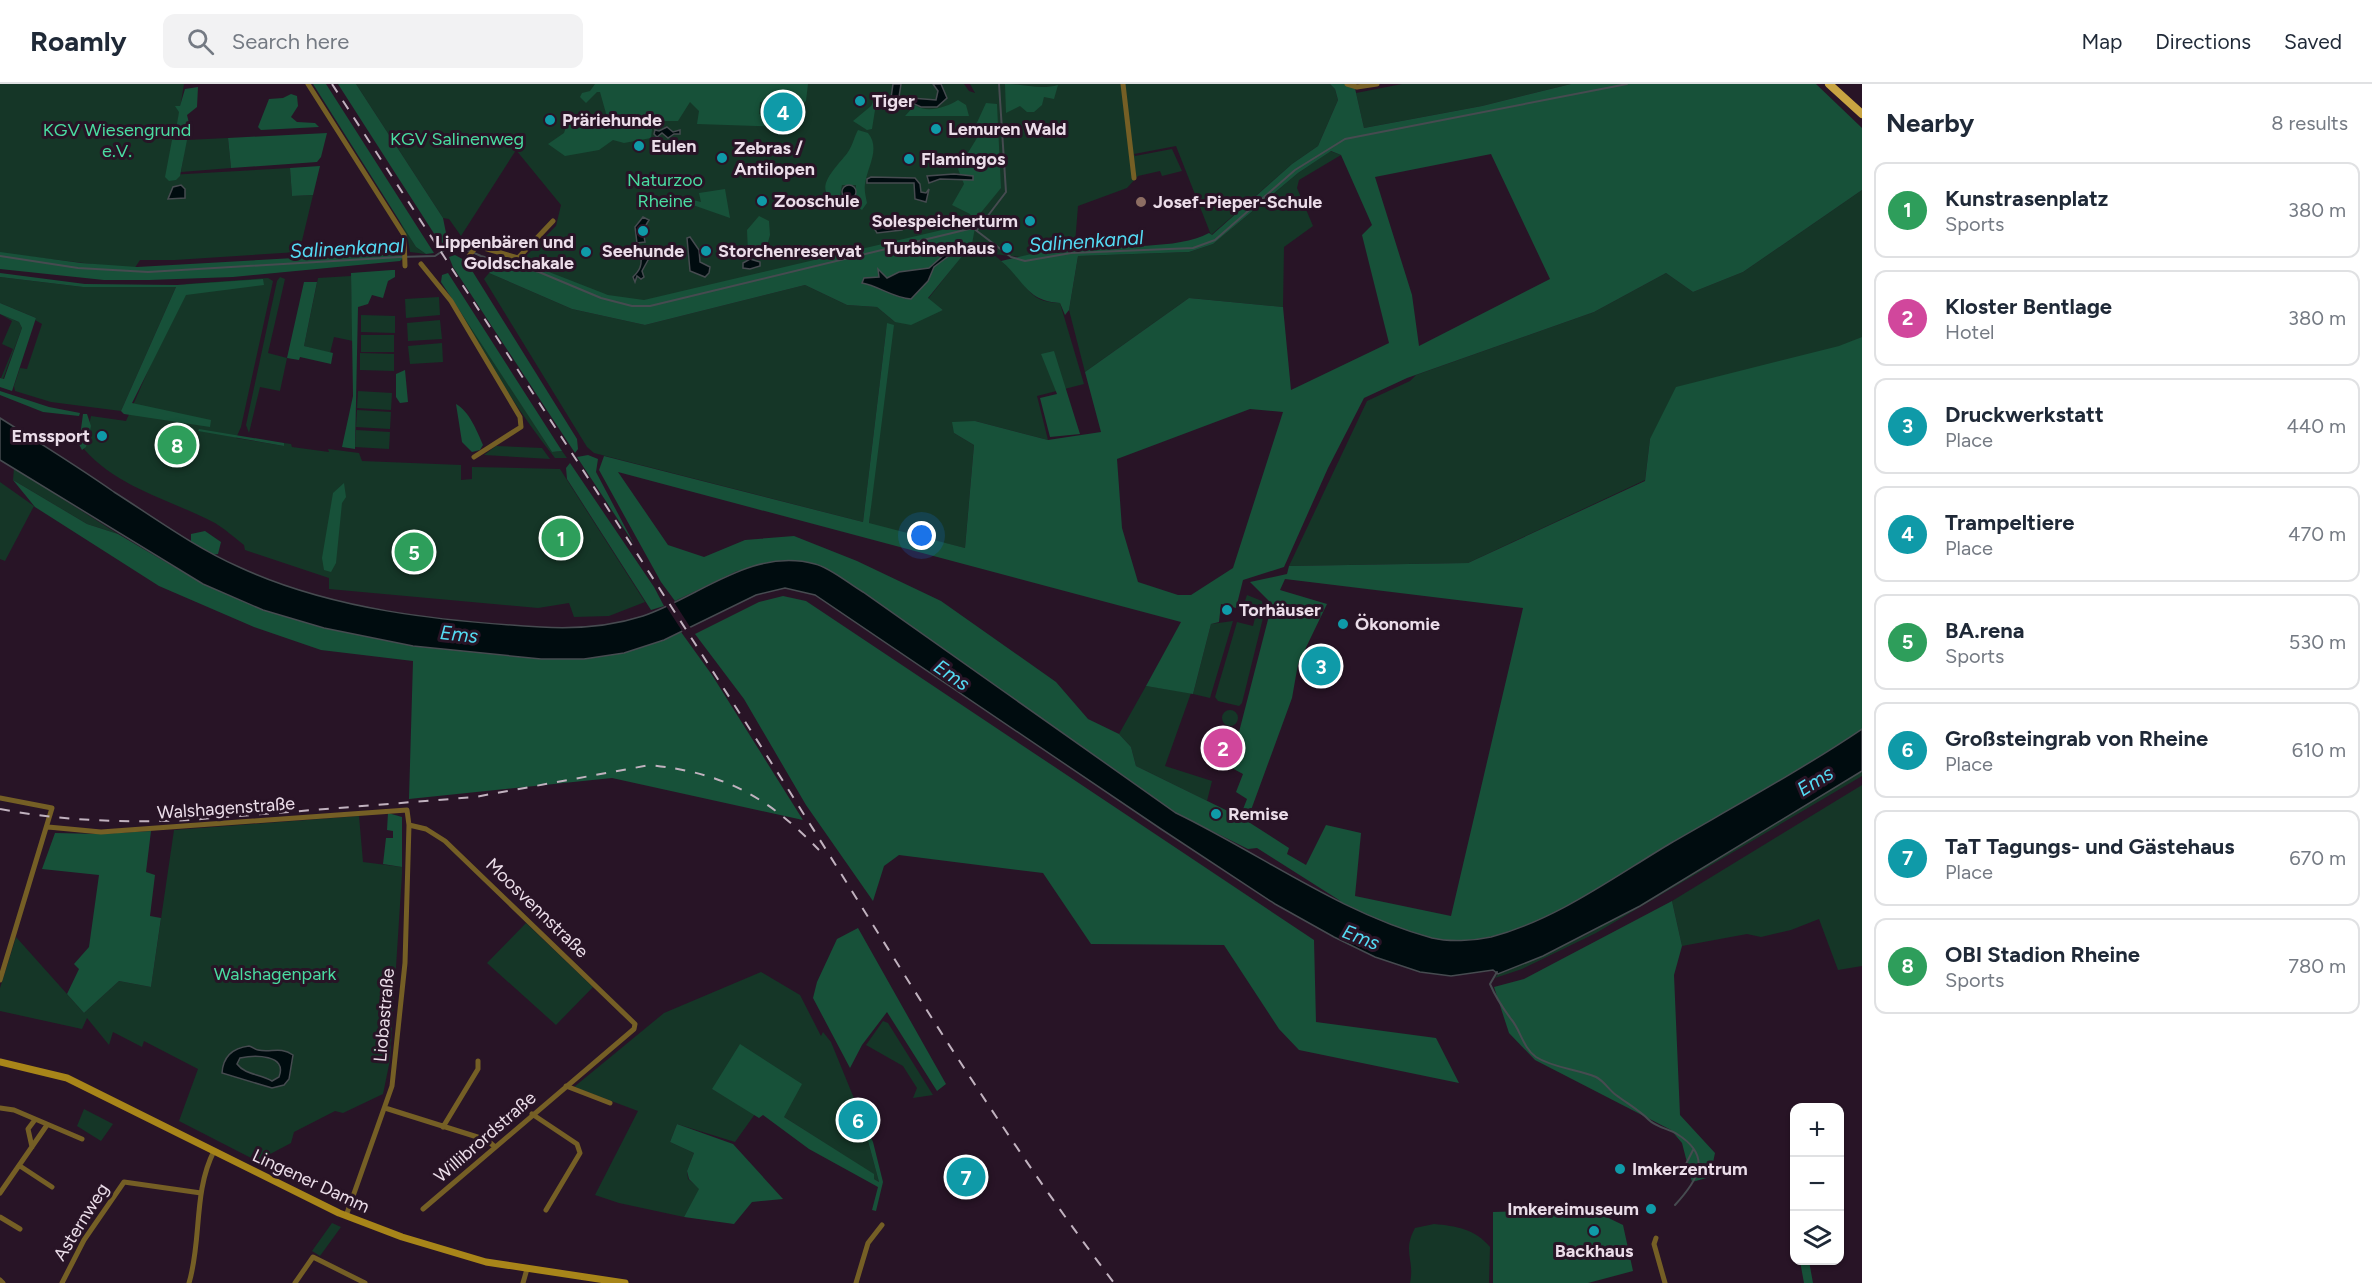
<!DOCTYPE html>
<html lang="en">
<head>
<meta charset="utf-8">
<style>
  body { margin:0; font-family:Figtree,sans-serif; background:#f2f2f3; color:#1f2937 }
  .controls { position:absolute; right:18px; bottom:18px; display:grid; overflow:hidden; border-radius:12px; box-shadow:0 2px 4px #0004 }
  .controls button { width:54px; height:54px; display:grid; place-items:center; padding:0; border:0; border-bottom:2px solid #e0e1e3; background:#fff; color:#1f2937; font:30px sans-serif }
  .you { position:absolute; left:922px; top:452px; width:21px; height:21px; margin:-15px; border:4px solid #fff; border-radius:50%; background:#1a73e8; box-shadow:0 0 0 9px #1a73e833 }
  .badge { display:grid; place-items:center; width:39px; height:39px; border-radius:50%; background:#1a73e8; color:#fff; font-size:20px; font-weight:700 }
  .pin { position:absolute; translate:-50% -50%; border:3px solid #fff; box-shadow:0 2px 6px #0006 }
  .list { margin:0; padding:0; list-style:none }
  h2 { display:flex; justify-content:space-between; align-items:center; height:78px; margin:0; padding:0 24px; font-size:26px }
  h2 small { font-size:20px; font-weight:400; color:#747a83 }
  .list li { display:grid; grid-template-columns:39px 1fr auto; gap:18px; align-items:center; box-sizing:border-box; height:96px; margin:0 12px 12px; padding:0 12px; border:2px solid #e0e1e3; border-radius:12px }
  .list b { display:block; font-size:22px; white-space:nowrap }
  .list p { margin:0; font-size:20px; white-space:nowrap; color:#747a83 }
  .list em { font-size:20px; font-style:normal; color:#747a83 }
  .icon { flex:none; width:33px; height:33px; fill:none; stroke:currentColor; stroke-width:2; stroke-linecap:round; stroke-linejoin:round }
  .map { position:relative; flex:none; width:1862px; height:1199px; overflow:hidden }
  header { display:flex; align-items:center; gap:36px; box-sizing:border-box; height:84px; padding:0 30px; background:#fff; border-bottom:2px solid #e0e1e3 }
  header strong { font-size:28px }
  nav { display:flex; gap:33px; margin-inline-start:auto; font-size:21px }
  .search { width:420px; height:54px; background:#f2f2f3; display:flex; align-items:center; gap:15px; box-sizing:border-box; padding:0 21px; border-radius:12px; color:#747a83; font-size:22px }
  main { display:flex }
  aside { flex:1; background:#fff }
  .map>svg:first-child { display:block }
</style>
</head>
<body>
<header>
<strong>Roamly</strong>
<div class="search"><svg class="icon" aria-label="search" viewBox="0 0 24 24"><circle cx="10" cy="10" r="6"/><path d="M15 15l6 6"/></svg>Search here</div>
<nav><a>Map</a><a>Directions</a><a>Saved</a></nav>
</header>
<main>
<div class="map">
<svg width="1862" height="1199" viewBox="0 0 1862 1199">
  <rect width="100%" height="100%" fill="#281426"/>
  <!-- green -->
  <path fill="#153627" d="M0 0H184L169 91 290 84 292 112 313 111 300 165 298 168 175 176H140L134 185 0 169Z
    M356 0H964L969 7 975 9 970 0H1330L1335 5 1338 16 1318 62 1292 80 1211 151 1176 62 1134 70 1135 72 1172 65 1182 87 1162 92 1160 87 1138 92 1127 104 1078 122 1075 160 1021 173 993 170C1000 176 1008 182 1014 189 1031 208 1032 218 1060 219L1084 300 1037 312 1048 356 975 337 954 349 974 361 965 464 869 440 887 239 863 438 594 369 587 363 484 195 489 189 572 225 645 241 805 201 847 221 877 223 895 238 943 226 928 215 971 160 962 143 649 218C604 216 561 194 520 178L556 142 561 121 516 66 461 152 449 135 443 134Z
    M1402 0H1571L1482 22 1364 44 1356 9Z
    M228 54 231 84 181 88 186 56Z
    M1330 67 1341 71 1299 96 1297 104 1313 142 1284 163 1283 223 1189 214 1085 288 1069 226 1078 172 1189 168 1213 160 1298 89Z
    M1862 106V253L1650 355 1645 396 1468 479 1289 482 1367 317 1410 297 1416 291 1594 228 1666 189 1693 208 1743 188Z
    M398 133 416 163 426 170 410 168 408 156Z
    M351 192 353 257 334 253 330 269 304 262 318 194Z
    M0 193 83 203H176L121 327 51 318 15 307 14 302 20 284 27 285 42 240 35 236 36 234 0 219Z
    M280 193 285 195 268 269 287 274 280 307 260 303 249 349 246 341 277 197Z
    M268 194 273 197 241 343 236 354 284 362V359L291 360 292 363 329 368 328 365 359 369 362 377 461 381V396L472 395V383L560 385 645 518 609 532 574 533 569 519 538 524 329 505V494L245 466 244 461C235 454 225 445 215 439 171 416 118 404 84 365L91 332 126 337 186 200Z
    M439 213 440 231 406 234 405 215Z
    M453 214 552 368 562 367 567 374H555C515 324 483 270 453 214Z
    M0 230 19 238 22 244 3 295 1 294 13 265 2 260 12 237Z
    M361 231 395 232V249L361 248Z
    M440 236 442 255 408 257 407 239Z
    M361 251H394V268H361Z
    M442 259 443 278 410 280 408 262Z
    M360 269 394 270V287L360 286Z
    M358 307 392 309 391 326 357 324Z
    M357 326 391 328 390 345 356 343Z
    M356 346 390 348 389 365 355 363Z
    M496 362 542 364 550 375 484 371Z
    M14 384 118 450 87 440 13 396Z
    M0 398 34 422 5 477 0 475Z
    M1247 511 1262 517 1264 530 1242 619 1239 622 1218 617 1215 613 1237 538 1253 542 1256 530 1242 526Z
    M1233 537 1210 614 1193 610 1211 540Z
    M1146 602 1191 609 1165 682 1212 697 1207 717 1136 682 1131 663 1119 650Z
    M1222 634a8 8 0 1 1 16 0a8 8 0 1 1-16 0Z
    M1862 686V692L1596 849 1522 885 1495 894 1498 890 1586 851Z
    M1862 701V882L1838 886 1819 835 1791 846 1761 853 1747 850 1682 862 1672 817Z
    M359 732 363 778 402 783V790L390 976 383 1010 343 1029 335 1027 294 1048 291 1059 257 1077 179 1037 198 985 144 957 142 963 113 948 109 961 87 934 82 945 0 927V904L16 853 84 929 119 897 151 903 174 746Z
    M526 839 593 903 556 941 487 879Z
    M761 888 800 911 821 952 823 948 831 958 860 1029 845 1030 843 1054 868 1057 879 1098 874 1095 873 1090 784 1033 712 1005 755 1030 735 1058 677 1040 670 1058 694 1069 687 1087 688 1095 700 1105 684 1133 619 1119 595 1111 638 1027 574 1003 664 929Z
    M883 937 888 939 933 1011 913 1014 917 1004 903 982 866 961Z
    M84 1025 113 1040 101 1057 77 1042Z
    M332 1139 341 1143 320 1172 312 1167Z
    M1434 1140C1456 1142 1475 1145 1490 1163L1489 1199H1410C1415 1175 1402 1168 1415 1144Z"/>
  <!-- forest -->
  <path fill="#175139" fill-rule="evenodd" d="M313 0H326L434 169 426 170 416 163Z
    M338 0H356L443 134 446 149 442 162Z
    M595 0H808L806 17 801 21 760 18 759 30 789 42 787 43 697 40 699 27 690 18 678 37H653L651 54 624 59 613 56 599 66 565 72 548 60 564 49 568 37 589 40 607 33 600 8H597L586 19 580 13 582 9 590 7Z
    M1005 0C1023 0 1040 6 1058 1L1054 15 1044 13 1042 21 1034 28H1027L1020 22 1006 29Z
    M1330 0H1354L1364 44 1482 22 1571 0H1816L1862 44V106L1743 188 1693 208 1666 189 1594 228 1407 294 1364 314 1328 384 1284 483 1243 496 1236 524 1221 520 1219 538 1211 540 1193 610 1146 602 1181 538 618 388 668 461 704 473 745 456 794 452 857 477 941 517 1056 598 1088 635 1119 650 1131 663 1136 682 1240 733 1247 715 1236 708 1243 690 1230 683 1272 520 1250 498 1287 490 1289 482 1468 479 1645 397 1650 355 1676 303 1839 262 1862 253V648L1569 825 1514 848 1463 858H1432L1344 823 1339 816 1257 764 1248 765 1176 729 863 508 816 480 737 487 675 517 661 498 599 386 604 372 863 438 887 239 894 241 869 439 965 464 974 361 954 349 952 338 975 337 1048 356 1101 348 1085 288 1189 214 1283 223 1291 306 1389 259 1362 151 1372 141 1341 71 1331 67 1298 89 1213 160 1189 168 1078 172 1069 226 1065 231 1060 219C1027 218 1023 195 1001 177L1075 160 1081 163C1118 161 1177 166 1209 149L1212 151 1292 80 1318 62 1338 16 1335 5ZM1491 70 1550 195 1419 262 1412 211 1375 93ZM1250 325 1283 328 1233 484 1191 511H1178L1138 498 1122 444 1117 375ZM1285 495 1523 524 1451 832 1355 812 1361 749 1326 741 1306 781 1287 770 1289 764 1247 737 1292 614 1298 580 1327 520 1280 506Z
    M198 3 197 23 187 31 192 51H175L179 28 175 22H180L185 5Z
    M291 10 297 12 298 22 291 33 297 38 315 39 319 43 261 46 258 43 269 15 283 14Z
    M877 10 881 18 875 26 872 45 867 46 853 37 871 22Z
    M958 16 966 21 969 32H905L915 21C927 30 947 23 958 16Z
    M986 19 997 20 1001 104 974 137 970 130 952 121 964 100 958 85 977 54 974 45Z
    M858 46 868 49C881 65 867 83 865 100 864 107 866 113 867 119L862 126 854 120 856 101H842L839 116C807 108 840 80 848 68 853 61 854 53 858 46Z
    M327 49 321 73 317 78 231 84 228 54Z
    M172 56H187L180 92 176 96 169 97 165 93Z
    M320 82 313 111 292 112 290 84Z
    M725 105 730 134 690 120 693 116 701 118 699 109Z
    M759 132 769 137 770 151 765 169 756 171 748 168 747 146Z
    M976 138 972 160 928 214 943 226 911 241 895 238 877 223 847 221 805 201 645 241 572 225 489 189 508 172 608 211 644 216Z
    M0 168 81 179 137 183 401 168 403 174 400 177 233 193 149 196H104L0 185Z
    M455 171 466 177 577 355 578 365 575 369 453 183 449 173Z
    M392 186H395V193L388 197 383 214 372 211 368 220 358 223 355 365 342 363 353 312 351 189Z
    M0 189 85 200 177 201 263 195 264 201 186 211 132 319 211 336 210 343 124 330 121 327 176 203H83L0 193Z
    M448 189 562 367 552 368 441 198 442 191Z
    M304 198H317L304 262 333 269 331 280 300 273 299 276 287 274Z
    M0 219 36 234 12 307 0 303V294L4 295 22 244 19 238 0 230Z
    M1054 267 1080 350 1050 353 1040 314 1057 310 1041 270Z
    M405 286 408 318 400 319 396 313V290Z
    M0 307 49 323 80 329 79 332 43 328 0 311Z
    M456 320C469 327 477 347 483 361L480 366 472 368 462 358Z
    M83 330H87L91 342 86 363 82 366 79 360Z
    M199 345 284 359V362L198 347Z
    M588 371 598 375 596 388 634 460 577 373Z
    M570 379 654 503 664 522 651 526 567 395 566 384Z
    M13 396 87 440 118 450 203 500 263 526 325 544 413 562 541 575 664 556 681 548 712 591 803 736 612 694 409 715 413 577 321 566 254 543 159 502 35 423Z
    M344 399 346 413 342 419 336 479 331 488 324 486 322 474 333 409Z
    M205 447 221 458 218 470 211 471 191 460V450Z
    M783 512 806 517 1314 856 1316 938 1436 954 1459 999 1299 966 1279 945 1224 861 1091 860 1043 789 899 771 884 782 873 817 806 721 744 615 695 550 759 518Z
    M388 729 402 733V783L383 780 386 754H393V747L387 746Z
    M151 747 146 788 155 791 150 832 161 834 151 903 119 897 84 929 67 910 79 885 74 880 89 863 99 791 42 785 55 749 101 750Z
    M1672 817 1682 862 1674 891 1680 1031 1715 1069 1710 1093 1692 1098 1682 1059 1671 1046 1535 976 1509 949 1494 903 1524 895Z
    M858 844 946 1000 937 1007 887 928 862 961 850 984 813 914 817 898 837 855Z
    M740 960 802 1000 784 1033 874 1090V1095L879 1098 868 1057 843 1054 839 1047 845 1030 860 1029 873 1058 883 1098 876 1127 872 1126 878 1103 809 1065 763 1031 759 1034 712 1005Z
    M677 1040 733 1060 783 1115 752 1118 734 1140 684 1133 699 1105 689 1095 687 1087 694 1069 670 1058Z
    M1590 1125 1623 1141 1633 1187 1588 1199H1493V1128Z
    M1800 1177H1809L1813 1199H1804Z"/>
  <!-- water -->
  <path fill="#000c0f" stroke="#464b50" stroke-width="1.5" fill-rule="evenodd" d="M893 0H901L899 13 936 16 938 7 933 0H941L947 14 937 23H921L910 18 898 20 891 14Z
    M667 43 673 48 680 46V50H674L668 54 662 49 657 53 654 50 655 46 659 47Z
    M954 90 973 92V96L940 95 929 99 927 92Z
    M871 93 915 94 920 100 921 108 926 109 929 105 926 118 915 115 914 99H867V95Z
    M842 108a7 7 0 1 1 14 0a7 7 0 1 1-14 0Z
    M181 101 185 105V114L168 115 173 103Z
    M643 133 649 136 643 146 645 158 637 159 635 143Z
    M902 140V146L877 149 874 144Z
    M690 153 699 166 700 178 710 183 709 189 705 193 690 187 687 154Z
    M645 170 648 176 642 187 644 193 641 195 637 192 635 198 633 193C640 186 642 182 641 171Z
    M945 170 950 171 934 183 928 197 911 215C893 214 879 202 862 199L864 194 879 193 878 185 887 194 899 188 929 184Z
    M750 175 760 178V182L750 185 743 184V179Z
    M0 334C38 358 77 382 114 408 155 434 194 463 239 483 332 526 440 537 541 543 574 545 612 542 643 532 699 513 752 463 815 480 831 484 849 500 863 508L1176 729C1261 770 1340 829 1432 854 1449 858 1473 857 1491 853 1556 836 1614 793 1671 759 1735 722 1801 686 1862 645V687L1640 822 1543 872 1498 890 1493 886 1451 892 1420 888 1375 873 1334 853 1275 820 1161 745 815 511 785 504 756 511 664 556 624 569 584 575H541L413 562 324 544 263 526 203 500 0 376Z
    M249 962C253 963 255 966 258 966 271 969 280 962 293 971L289 995 284 1001 272 1004 222 989C223 973 233 964 249 962ZM240 974C254 971 288 970 279 993L272 997C261 990 245 991 237 980Z"/>
  <!-- pier -->
  <path fill="#281426" d="M672 515 692 546 684 550 664 519Z"/>
  <g fill="none" stroke-linecap="round" stroke-linejoin="round">
    <!-- stream -->
    <path stroke="#464b50" stroke-width="2" d="M977 146 1006 108 999 0
      M0 172 78 184 148 188 400 173 435 172 453 160 481 172 539 188 601 214 632 222H650L973 144 1011 173 1025 177 1071 169 1193 164 1215 156 1295 86 1345 55 1627 0
      M1497 888 1490 900C1496 914 1502 923 1511 935 1520 945 1523 964 1536 973 1553 984 1577 985 1596 993 1604 997 1609 1006 1616 1011 1628 1020 1639 1026 1649 1036 1656 1043 1669 1045 1677 1050 1714 1073 1697 1097 1675 1121
      M1686 1080 1693 1066"/>
    <!-- minor -->
    <path stroke="#755f25" stroke-width="5" d="M308 0 404 151 405 182
      M1123 0 1134 94
      M1347 0 1357 3 1377 0
      M453 166 455 163
      M468 173 477 162 518 174 553 137
      M421 180 451 217 520 333 521 343 474 373
      M0 714 52 724 0 896
      M409 741 426 745 445 757 635 940 634 945 423 1125
      M48 743 101 748 407 726 409 741 405 879 392 1002 346 1132
      M566 1002 610 1019
      M0 1024 14 1026 82 1055
      M385 1024 487 1056 495 1063
      M532 1030 577 1060 580 1069 546 1126
      M443 1043 478 985V977
      M32 1063 28 1045 34 1037
      M20 1082 52 1103
      M0 1109 47 1041
      M0 1133 20 1145
      M1656 1154 1654 1160 1665 1199
      M0 1196 3 1199
      M62 1199 84 1156 124 1098 201 1109
      M189 1199C202 1156 193 1108 214 1067
      M295 1199 313 1173 365 1199
      M523 1199 527 1185
      M856 1199 868 1159 882 1141"/>
    <!-- secondary -->
    <path stroke="#a88519" stroke-width="7" d="M0 978 67 994 339 1129 402 1153 486 1178 625 1199"/>
    <!-- primary -->
    <path stroke="#c8a442" stroke-width="8" d="M1829 0 1862 30"/>
    <!-- rail -->
    <path stroke="#c1b2bf" stroke-width="2" stroke-dasharray="10 10" stroke-linecap="butt" d="M332 0C466 207 602 414 735 622 860 815 975 1016 1114 1199
      M0 725C62 737 126 739 189 736L475 713 650 681C725 689 768 713 819 766"/>
  </g>
  <!-- markers -->
  <g fill="#0f9aa8" stroke="#281426" stroke-width="2">
    <circle cx="860" cy="17" r="6"/>
    <circle cx="550" cy="36" r="6"/>
    <circle cx="936" cy="45" r="6"/>
    <circle cx="639" cy="62" r="6"/>
    <circle cx="722" cy="74" r="6"/>
    <circle cx="909" cy="75" r="6"/>
    <circle cx="762" cy="117" r="6"/>
    <circle cx="1030" cy="137" r="6"/>
    <circle cx="643" cy="147" r="6"/>
    <circle cx="1007" cy="164" r="6"/>
    <circle cx="706" cy="167" r="6"/>
    <circle cx="586" cy="168" r="6"/>
    <circle cx="102" cy="352" r="6"/>
    <circle cx="1227" cy="526" r="6"/>
    <circle cx="1343" cy="540" r="6"/>
    <circle cx="1216" cy="730" r="6"/>
    <circle cx="1620" cy="1085" r="6"/>
    <circle cx="1651" cy="1125" r="6"/>
    <circle cx="1594" cy="1147" r="6"/>
  </g>
  <circle fill="#8d6e63" stroke="#281426" stroke-width="2" cx="1141" cy="118" r="6"/>
  <g text-anchor="middle" dominant-baseline="central" stroke-width="6" stroke-linejoin="round" paint-order="stroke">
    <!-- poi labels -->
    <g font-size="18" font-weight="bold" fill="#ebdde9" stroke="#281426" text-anchor="start">
      <text x="872" y="17">Tiger</text>
      <text x="562" y="36">Präriehunde</text>
      <text x="948" y="45">Lemuren Wald</text>
      <text x="651" y="62">Eulen</text>
      <text x="734" y="64">Zebras /<tspan x="734" dy="21">Antilopen</tspan></text>
      <text x="921" y="75">Flamingos</text>
      <text x="774" y="117">Zooschule</text>
      <text x="1153" y="118">Josef-Pieper-Schule</text>
      <text x="1018" y="137" text-anchor="end">Solespeicherturm</text>
      <text x="574" y="158" text-anchor="end">Lippenbären und<tspan x="574" dy="21">Goldschakale</tspan></text>
      <text x="995" y="164" text-anchor="end">Turbinenhaus</text>
      <text x="643" y="167" text-anchor="middle">Seehunde</text>
      <text x="718" y="167">Storchenreservat</text>
      <text x="90" y="352" text-anchor="end">Emssport</text>
      <text x="1239" y="526">Torhäuser</text>
      <text x="1355" y="540">Ökonomie</text>
      <text x="1228" y="730">Remise</text>
      <text x="1632" y="1085">Imkerzentrum</text>
      <text x="1639" y="1125" text-anchor="end">Imkereimuseum</text>
      <text x="1594" y="1167" text-anchor="middle">Backhaus</text>
    </g>
    <!-- park labels -->
    <g font-size="18" fill="#4adca1" stroke="#281426">
      <text x="117" y="46">KGV Wiesengrund<tspan x="117" dy="21">e.V.</tspan></text>
      <text x="457" y="55">KGV Salinenweg</text>
      <text x="665" y="96">Naturzoo<tspan x="665" dy="21">Rheine</tspan></text>
      <text x="275" y="890">Walshagenpark</text>
    </g>
    <!-- street labels -->
    <g font-size="18" fill="#ebdde9" stroke="#281426">
      <text transform="translate(226 724) rotate(-4)">Walshagenstraße</text>
      <text transform="translate(537 824) rotate(44)">Moosvennstraße</text>
      <text transform="translate(384 931) rotate(-85)">Liobastraße</text>
      <text transform="translate(485 1053) rotate(-41)">Willibrordstraße</text>
      <text transform="translate(311 1097) rotate(25)">Lingener Damm</text>
      <text transform="translate(81 1138) rotate(-58)">Asternweg</text>
    </g>
    <!-- water labels -->
    <g font-size="20" font-style="italic" fill="#54dbf4" stroke="#281426">
      <text transform="translate(1086 157) rotate(-4)">Salinenkanal</text>
      <text transform="translate(347 164) rotate(-3)">Salinenkanal</text>
      <text transform="translate(459 550) rotate(6)">Ems</text>
      <text transform="translate(952 591) rotate(35)">Ems</text>
      <text transform="translate(1815 697) rotate(-32)">Ems</text>
      <text transform="translate(1361 853) rotate(21)">Ems</text>
    </g>
  </g>
</svg>
<div class="controls">
<button>+</button>
<button>−</button>
<button><svg class="icon" aria-label="layers" viewBox="0 0 24 24"><path d="M12 4l9 5-9 5-9-5zM3 14l9 5 9-5"/></svg></button>
</div>
<div class="you"></div>
<div class="pin badge" style="left:561px;top:454px;background:#2e9e5b">1</div>
<div class="pin badge" style="left:1223px;top:664px;background:#d1479c">2</div>
<div class="pin badge" style="left:1321px;top:582px;background:#0f9aa8">3</div>
<div class="pin badge" style="left:783px;top:28px;background:#0f9aa8">4</div>
<div class="pin badge" style="left:414px;top:468px;background:#2e9e5b">5</div>
<div class="pin badge" style="left:858px;top:1036px;background:#0f9aa8">6</div>
<div class="pin badge" style="left:966px;top:1093px;background:#0f9aa8">7</div>
<div class="pin badge" style="left:177px;top:361px;background:#2e9e5b">8</div>
</div>
<aside>
<h2>Nearby<small>8 results</small></h2>
<ul class="list">
<li><span class="badge" style="background:#2e9e5b">1</span><div><b>Kunstrasenplatz</b><p>Sports</p></div><em>380 m</em></li>
<li><span class="badge" style="background:#d1479c">2</span><div><b>Kloster Bentlage</b><p>Hotel</p></div><em>380 m</em></li>
<li><span class="badge" style="background:#0f9aa8">3</span><div><b>Druckwerkstatt</b><p>Place</p></div><em>440 m</em></li>
<li><span class="badge" style="background:#0f9aa8">4</span><div><b>Trampeltiere</b><p>Place</p></div><em>470 m</em></li>
<li><span class="badge" style="background:#2e9e5b">5</span><div><b>BA.rena</b><p>Sports</p></div><em>530 m</em></li>
<li><span class="badge" style="background:#0f9aa8">6</span><div><b>Großsteingrab von Rheine</b><p>Place</p></div><em>610 m</em></li>
<li><span class="badge" style="background:#0f9aa8">7</span><div><b>TaT Tagungs- und Gästehaus</b><p>Place</p></div><em>670 m</em></li>
<li><span class="badge" style="background:#2e9e5b">8</span><div><b>OBI Stadion Rheine</b><p>Sports</p></div><em>780 m</em></li>
</ul>
</aside>
</main>
</body>
</html>
